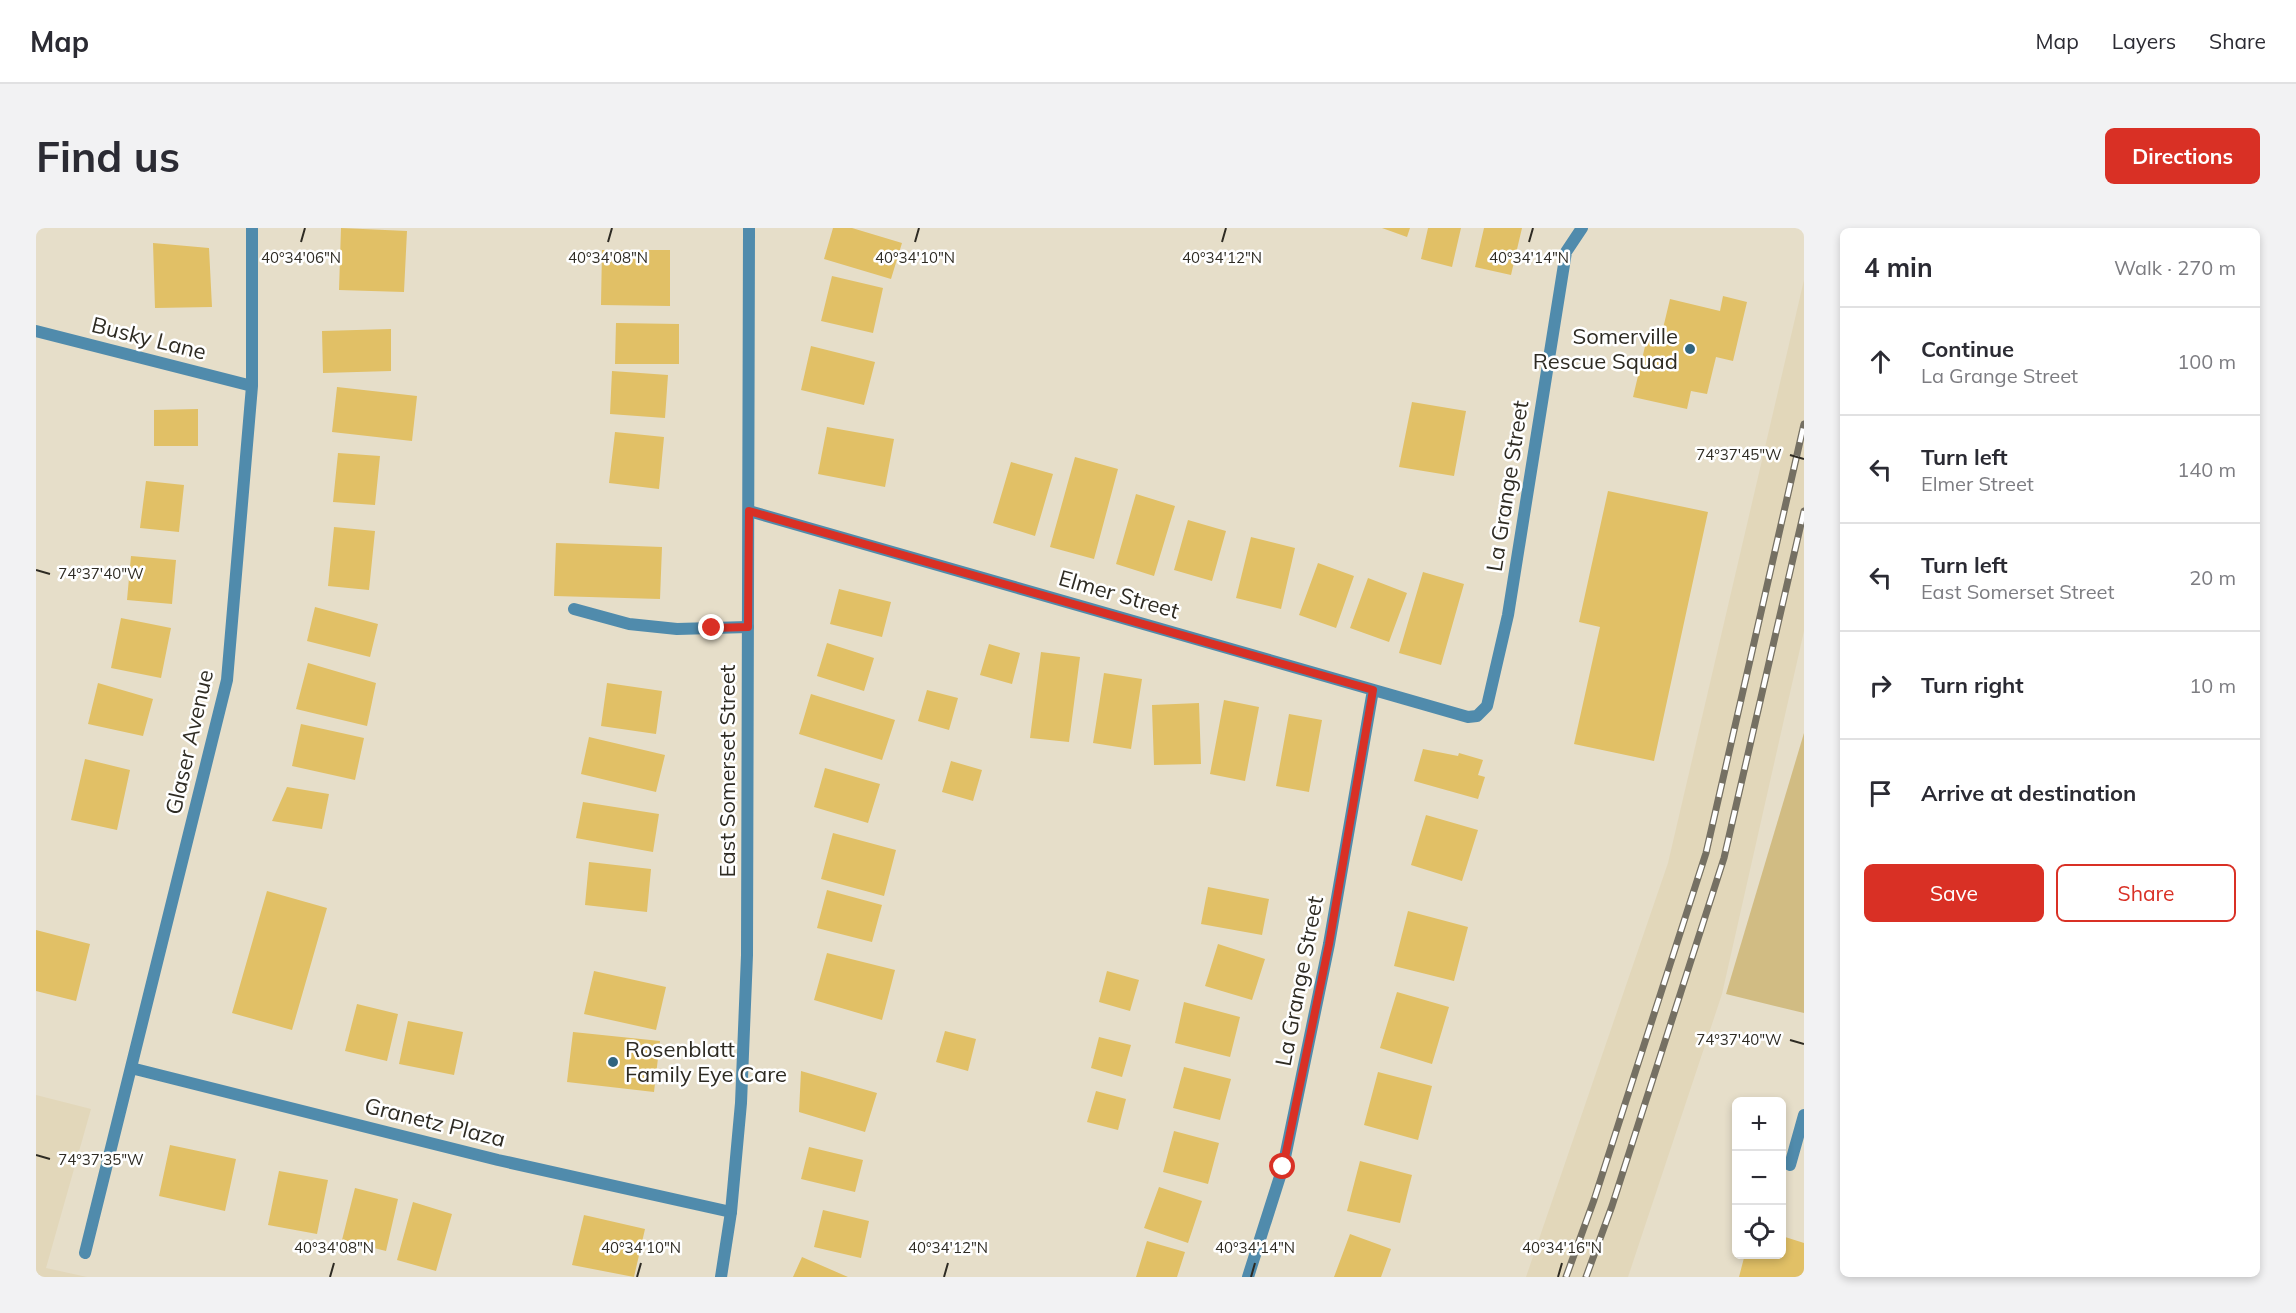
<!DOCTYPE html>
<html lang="en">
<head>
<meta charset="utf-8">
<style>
  body { margin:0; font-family:Mulish,sans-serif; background:#f2f2f3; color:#2b2b33 }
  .controls { position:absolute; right:18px; bottom:18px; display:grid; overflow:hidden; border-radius:9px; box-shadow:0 3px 9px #0003 }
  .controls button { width:54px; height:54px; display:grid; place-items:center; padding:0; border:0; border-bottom:2px solid #e1e1e2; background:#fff; color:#2b2b33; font:30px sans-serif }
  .stop { position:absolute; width:18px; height:18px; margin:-14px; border:4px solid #d93025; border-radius:50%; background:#fff }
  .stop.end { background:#d93025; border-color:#fff; box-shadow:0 2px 6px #0008 }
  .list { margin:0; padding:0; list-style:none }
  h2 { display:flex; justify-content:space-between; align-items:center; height:78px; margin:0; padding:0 24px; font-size:26px }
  h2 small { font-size:20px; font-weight:400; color:#7c7c81 }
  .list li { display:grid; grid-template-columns:39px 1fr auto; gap:18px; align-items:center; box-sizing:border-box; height:108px; padding:0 24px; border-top:2px solid #e1e1e2 }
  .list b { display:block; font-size:22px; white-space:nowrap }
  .list p { margin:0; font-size:20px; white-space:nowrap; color:#7c7c81 }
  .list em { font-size:20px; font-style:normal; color:#7c7c81 }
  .actions { display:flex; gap:12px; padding:18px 24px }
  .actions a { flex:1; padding:14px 0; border:2px solid #d93025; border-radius:9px; text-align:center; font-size:21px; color:#d93025 }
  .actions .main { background:#d93025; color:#fff }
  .icon { flex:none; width:33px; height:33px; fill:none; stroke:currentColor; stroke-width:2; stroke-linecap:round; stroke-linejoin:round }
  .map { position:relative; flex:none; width:1768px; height:1049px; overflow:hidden; border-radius:9px }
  header { display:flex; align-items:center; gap:36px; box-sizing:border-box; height:84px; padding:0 30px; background:#fff; border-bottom:2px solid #e1e1e2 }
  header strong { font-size:28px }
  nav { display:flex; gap:33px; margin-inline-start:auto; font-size:21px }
  .intro { display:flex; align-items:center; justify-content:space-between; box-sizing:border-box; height:144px; padding:0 36px }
  h1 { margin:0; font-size:42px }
  .button { padding:15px 27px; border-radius:9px; background:#d93025; color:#fff; font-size:21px; font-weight:700 }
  main { display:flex; gap:36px; padding:0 36px }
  aside { flex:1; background:#fff; border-radius:9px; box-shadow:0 3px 9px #0003 }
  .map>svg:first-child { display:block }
</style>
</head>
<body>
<header>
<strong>Map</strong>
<nav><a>Map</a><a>Layers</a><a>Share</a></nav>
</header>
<div class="intro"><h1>Find us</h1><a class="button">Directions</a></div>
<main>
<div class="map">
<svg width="1768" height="1049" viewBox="0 0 1768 1049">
  <rect width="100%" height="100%" fill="#e6dec9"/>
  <!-- built -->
  <path fill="#e2d7ba" d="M1768 52V403L1686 766 1592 1049H1490L1632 635Z
    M0 867 55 881 10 1040 51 1049H0Z"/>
  <!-- green -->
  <path fill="#d1bc83" d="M1768 505V785L1690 766Z"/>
  <!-- building -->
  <path fill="#e1c066" d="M305 0 371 3 368 64 303 62Z
    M797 0H816L866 15 855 51 788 31Z
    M1346 0H1374L1371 9Z
    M1392 0H1425L1416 39 1385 31Z
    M1448 0H1486L1475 47 1439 39Z
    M117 15 173 20 176 79 119 80Z
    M566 22H634V78L565 77Z
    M796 48 847 60 837 105 785 93Z
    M1687 68 1711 74 1697 133 1680 129 1671 166 1655 163 1651 181 1597 169 1611 110 1624 113 1634 71 1684 83Z
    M580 95 643 96V136H579Z
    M355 101V143L287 145 286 103Z
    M775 118 839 134 828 177 765 162Z
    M576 143 632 147 629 190 574 186Z
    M301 159 381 168 376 213 296 204Z
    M1376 174 1430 183 1418 248 1363 239Z
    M162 181V218H118V182Z
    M791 199 858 211 849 259 782 246Z
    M579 204 628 209 623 261 573 255Z
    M302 225 344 228 339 277 297 274Z
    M1039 229 1082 241 1058 331 1014 319Z
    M975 234 1017 246 999 308 957 295Z
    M110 253 148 257 143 304 104 300Z
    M1572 263 1672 284 1618 533 1538 516 1564 399 1543 394Z
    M1100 266 1139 278 1118 348 1080 336Z
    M1152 292 1190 303 1176 353 1138 342Z
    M298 299 339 303 333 362 292 358Z
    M1215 309 1259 320 1245 381 1200 370Z
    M520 315 626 319 624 371 518 368Z
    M95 328 140 332 136 376 91 372Z
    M1282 335 1318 348 1300 400 1263 387Z
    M1387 344 1428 356 1405 437 1363 425Z
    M1332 350 1371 365 1353 414 1314 400Z
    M803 361 855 374 846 409 794 396Z
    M279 379 342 396 334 429 271 413Z
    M85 390 135 400 125 450 75 440Z
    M791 415 838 430 828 463 781 448Z
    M953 416 984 425 976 456 944 447Z
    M1005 424 1044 429 1033 514 994 510Z
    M272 435 340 455 331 498 260 481Z
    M1068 445 1106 451 1095 521 1057 515Z
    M62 455 117 471 107 508 52 496Z
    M571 455 626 463 620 506 565 498Z
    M891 462 922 470 913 502 882 493Z
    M775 466 859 492 846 532 763 506Z
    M1188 472 1223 479 1209 553 1174 546Z
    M1163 475 1165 536 1118 537 1116 477Z
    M1253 486 1286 492 1273 564 1240 558Z
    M265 496 328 510 319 552 256 538Z
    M553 509 629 527 620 564 545 546Z
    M1387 521 1422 528 1423 525 1447 532 1442 547 1449 549 1442 571 1378 553Z
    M49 531 94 542 81 602 35 592Z
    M915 533 946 542 937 573 906 564Z
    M789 540 844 556 832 595 778 579Z
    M251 559 293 566 286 601 236 593Z
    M547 574 623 586 617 624 540 610Z
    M1390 587 1442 602 1426 653 1375 637Z
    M797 605 860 622 848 668 785 651Z
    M553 634 615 641 611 684 549 677Z
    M1172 659 1233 671 1226 707 1165 696Z
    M791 662 846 677 836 714 781 700Z
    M231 663 291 680 256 802 196 785Z
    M1372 683 1432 699 1418 753 1358 738Z
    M0 702 54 716 40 773 0 763Z
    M1182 716 1229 731 1216 772 1169 758Z
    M791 725 859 742 846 792 778 772Z
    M558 743 630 759 620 802 548 786Z
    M1071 743 1103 752 1094 783 1063 774Z
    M1361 764 1413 779 1396 836 1344 820Z
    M1148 774 1204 789 1194 829 1139 815Z
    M321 776 362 786 351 833 309 823Z
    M372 793 427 804 418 847 363 836Z
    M909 803 940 811 932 843 900 834Z
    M537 804 624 813 618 864 531 854Z
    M1063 809 1095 817 1086 849 1055 840Z
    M1148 839 1195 851 1184 892 1137 880Z
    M765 843 841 865 829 904 763 884Z
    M1342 844 1396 858 1382 912 1328 897Z
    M1060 863 1090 871 1082 902 1051 894Z
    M1138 903 1183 915 1172 956 1127 944Z
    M134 917 200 931 189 983 123 968Z
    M773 919 827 932 819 964 765 951Z
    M1324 933 1376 947 1364 995 1311 983Z
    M243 943 292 952 281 1006 232 997Z
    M1123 959 1166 973 1152 1015 1108 1000Z
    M319 960 362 971 350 1023 306 1012Z
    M377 974 416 986 400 1043 361 1032Z
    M787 982 833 993 825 1030 778 1019Z
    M548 987 609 1001 598 1049 536 1037Z
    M1314 1006 1355 1021 1345 1049H1298Z
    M1746 1008 1768 1015V1049H1703L1709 1026H1746Z
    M1111 1013 1149 1024 1141 1049H1100Z
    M766 1029 812 1049H757Z"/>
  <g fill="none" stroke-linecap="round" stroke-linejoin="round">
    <!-- service -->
    <path stroke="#508bac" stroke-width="12" d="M538 381 593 396 641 401 712 399
      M1754 937 1768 887"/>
    <!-- minor -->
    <path stroke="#508bac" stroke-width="12" d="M0 103 216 158
      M713 283 1432 489 1441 488 1451 478 1472 387 1530 24 1546 0
      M95 840 462 932 695 984
      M49 1025 191 452 216 158V0
      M1212 1049 1247 939 1293 716 1337 462"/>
    <!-- tertiary -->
    <path stroke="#508bac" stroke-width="12" d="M685 1049 695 984 705 875 711 727 713 0"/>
    <!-- rail casing -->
    <g stroke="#757063" stroke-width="7">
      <path id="rail" d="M1530 1049 1558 972 1670 625 1768 196
        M1550 1049 1576 978 1688 630 1768 283"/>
    </g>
    <!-- rail -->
    <use href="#rail" stroke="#fff" stroke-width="4.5" stroke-dasharray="14" stroke-linecap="butt"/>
  </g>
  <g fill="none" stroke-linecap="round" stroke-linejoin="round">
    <!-- route -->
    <path stroke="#d93025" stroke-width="8" d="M676 400 712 399 713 283 1337 462 1293 716 1247 939"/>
  </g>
  <!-- ticks -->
  <path fill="none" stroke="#2e2b23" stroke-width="2" d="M265 14 269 0M572 14 576 0M879 14 883 0M1186 14 1190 0M1493 14 1497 0M1754 227 1768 231M0 342 14 346M1754 812 1768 816M0 927 14 931M294 1049 298 1035M601 1049 605 1035M908 1049 912 1035M1215 1049 1219 1035M1522 1049 1526 1035"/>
  <!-- markers -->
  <g fill="#306480" stroke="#fff" stroke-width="2">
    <circle cx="1654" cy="121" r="6"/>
    <circle cx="577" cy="834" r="6"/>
  </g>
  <g text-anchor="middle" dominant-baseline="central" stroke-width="5" stroke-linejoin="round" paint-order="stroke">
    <!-- poi labels -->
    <g font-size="22" fill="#2e2b23" stroke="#fff" text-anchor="end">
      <text x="1642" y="108">Somerville<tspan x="1642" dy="25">Rescue Squad</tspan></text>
      <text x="589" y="821" text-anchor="start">Rosenblatt<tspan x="589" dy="25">Family Eye Care</tspan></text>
    </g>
    <!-- street labels -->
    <g font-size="22" fill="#2e2b23" stroke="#fff">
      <text transform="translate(113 110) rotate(14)">Busky Lane</text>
      <text transform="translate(1471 258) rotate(-81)">La Grange Street</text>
      <text transform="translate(1083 366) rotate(16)">Elmer Street</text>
      <text transform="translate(153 514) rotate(-77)">Glaser Avenue</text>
      <text transform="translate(691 543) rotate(-90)">East Somerset Street</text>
      <text transform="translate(1263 753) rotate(-79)">La Grange Street</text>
      <text transform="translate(399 894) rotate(14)">Granetz Plaza</text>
    </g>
  </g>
  <g font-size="15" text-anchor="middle" fill="#2e2b23" stroke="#fff" stroke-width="5" stroke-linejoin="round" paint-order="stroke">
    <text x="265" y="35">40°34'06"N</text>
    <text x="572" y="35">40°34'08"N</text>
    <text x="879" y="35">40°34'10"N</text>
    <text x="1186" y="35">40°34'12"N</text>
    <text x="1493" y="35">40°34'14"N</text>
    <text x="1703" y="232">74°37'45"W</text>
    <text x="65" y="351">74°37'40"W</text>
    <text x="1703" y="817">74°37'40"W</text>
    <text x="65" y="937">74°37'35"W</text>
    <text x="298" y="1025">40°34'08"N</text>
    <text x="605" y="1025">40°34'10"N</text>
    <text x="912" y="1025">40°34'12"N</text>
    <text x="1219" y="1025">40°34'14"N</text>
    <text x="1526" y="1025">40°34'16"N</text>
  </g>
</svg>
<div class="controls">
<button>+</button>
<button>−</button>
<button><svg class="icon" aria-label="locate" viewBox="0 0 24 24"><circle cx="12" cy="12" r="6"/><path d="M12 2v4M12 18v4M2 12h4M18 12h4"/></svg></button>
</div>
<div class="stop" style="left:1247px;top:939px"></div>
<div class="stop end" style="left:676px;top:400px"></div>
</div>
<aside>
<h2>4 min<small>Walk · 270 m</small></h2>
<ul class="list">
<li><svg class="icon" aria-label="ahead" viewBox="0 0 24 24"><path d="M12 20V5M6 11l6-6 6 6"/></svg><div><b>Continue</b><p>La Grange Street</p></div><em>100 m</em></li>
<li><svg class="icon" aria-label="left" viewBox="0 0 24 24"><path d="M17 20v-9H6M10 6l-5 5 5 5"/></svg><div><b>Turn left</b><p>Elmer Street</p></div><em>140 m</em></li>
<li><svg class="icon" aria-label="left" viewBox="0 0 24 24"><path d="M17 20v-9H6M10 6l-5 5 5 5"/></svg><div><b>Turn left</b><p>East Somerset Street</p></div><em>20 m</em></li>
<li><svg class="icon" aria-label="right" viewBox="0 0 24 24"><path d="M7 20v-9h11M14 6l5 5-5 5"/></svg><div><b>Turn right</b></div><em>10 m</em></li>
<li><svg class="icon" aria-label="arrive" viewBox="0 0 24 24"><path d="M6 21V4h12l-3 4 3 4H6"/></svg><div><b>Arrive at destination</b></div></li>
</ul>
<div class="actions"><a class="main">Save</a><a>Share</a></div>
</aside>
</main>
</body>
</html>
